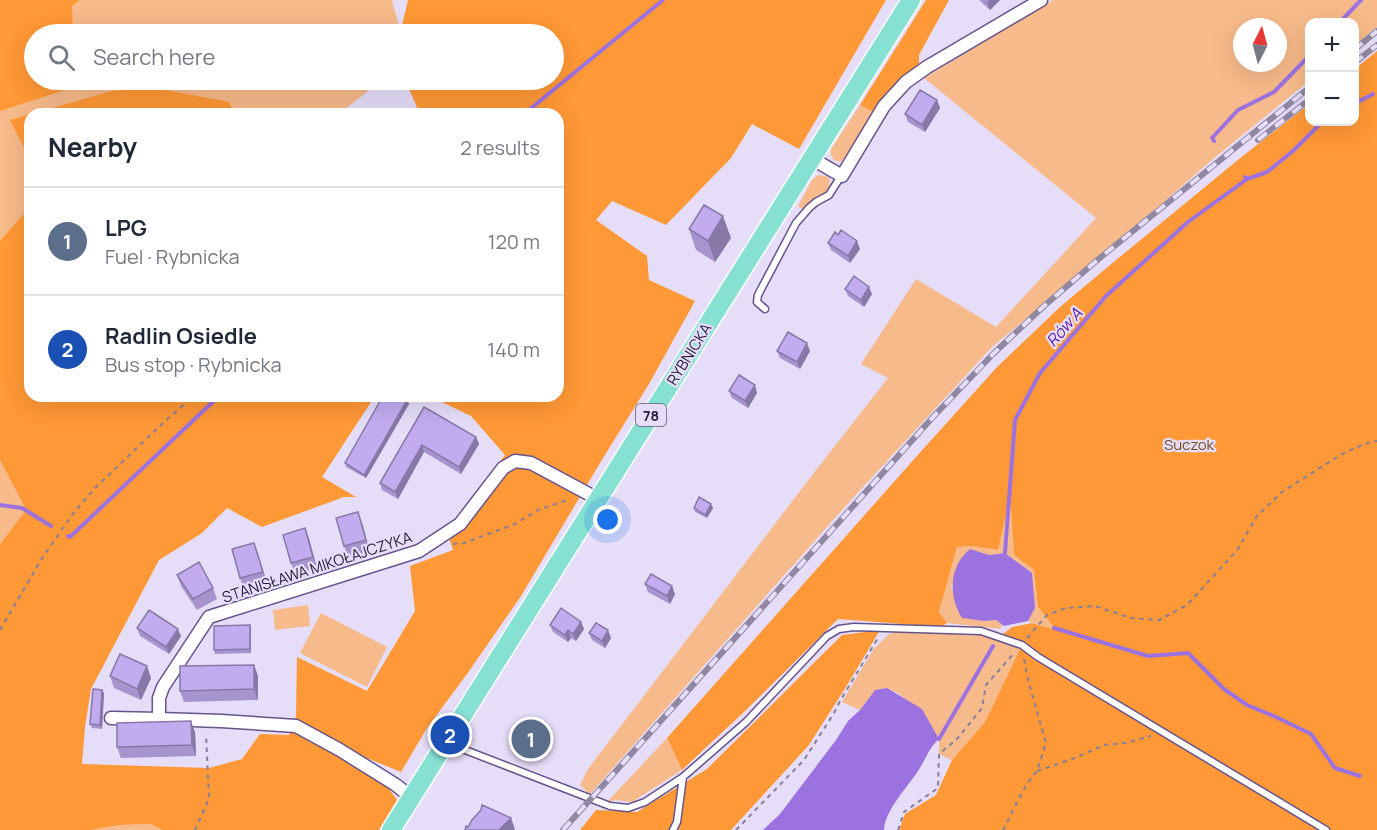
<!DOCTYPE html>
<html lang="en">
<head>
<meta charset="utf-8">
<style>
  body { margin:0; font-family:Manrope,sans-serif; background:#f6f6f7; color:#1f2937 }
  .controls { position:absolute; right:18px; top:18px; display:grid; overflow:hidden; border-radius:12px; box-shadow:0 6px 24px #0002 }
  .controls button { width:54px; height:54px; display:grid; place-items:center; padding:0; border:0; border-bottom:2px solid #e0e1e3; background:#fff; color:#1f2937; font:30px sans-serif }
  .compass { position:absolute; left:1233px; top:18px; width:54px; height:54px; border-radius:50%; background:#fff; box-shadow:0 6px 24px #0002; rotate:6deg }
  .you { position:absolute; left:608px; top:520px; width:21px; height:21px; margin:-15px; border:4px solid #fff; border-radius:50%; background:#1a73e8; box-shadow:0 0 0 9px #1a73e833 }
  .badge { display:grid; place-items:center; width:39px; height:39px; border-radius:50%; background:#5a6912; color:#fff; font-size:20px; font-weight:700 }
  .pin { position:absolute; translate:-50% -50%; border:3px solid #fff; box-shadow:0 2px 6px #0006 }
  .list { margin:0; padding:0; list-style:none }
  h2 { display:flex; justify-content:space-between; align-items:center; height:78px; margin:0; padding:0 24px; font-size:26px }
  h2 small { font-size:20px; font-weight:400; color:#747a83 }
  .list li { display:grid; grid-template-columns:39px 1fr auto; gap:18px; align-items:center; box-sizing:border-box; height:108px; padding:0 24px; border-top:2px solid #e0e1e3 }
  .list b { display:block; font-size:22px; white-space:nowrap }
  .list p { margin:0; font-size:20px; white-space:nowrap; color:#747a83 }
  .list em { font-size:20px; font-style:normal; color:#747a83 }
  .icon { flex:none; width:33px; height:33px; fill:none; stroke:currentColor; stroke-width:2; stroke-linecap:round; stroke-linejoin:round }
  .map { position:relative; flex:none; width:1377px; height:830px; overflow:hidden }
  .search { position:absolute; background:#fff; box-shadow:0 6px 24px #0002; left:24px; top:24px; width:540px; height:66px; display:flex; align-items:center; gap:15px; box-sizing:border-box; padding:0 21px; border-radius:33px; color:#747a83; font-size:22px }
  .panel { position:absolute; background:#fff; box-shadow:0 6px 24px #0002; left:24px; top:108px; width:540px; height:294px; border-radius:18px }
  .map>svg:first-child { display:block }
</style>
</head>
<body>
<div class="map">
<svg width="1377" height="830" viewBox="0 0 1377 830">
  <rect width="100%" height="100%" fill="#e6def9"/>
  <!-- green -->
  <path fill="#f7ba8a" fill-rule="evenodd" d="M62 0H392L401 34H59Z
    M1053 0H1377V27L1355 46 1354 22H1310L1309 81 1214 158 1094 263 993 346 851 500 590 794 580 785 588 769 816 470 888 378 861 364 916 279 996 327 1096 218 924 78ZM1242 27H1278V63H1242Z
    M47 80H382L339 114H30V231L0 259V89Z
    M860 105 875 113C863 128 854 150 840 162L834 160 831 155V149Z
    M818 175 827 176 830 180 829 187 826 193 814 198 804 210 798 206 812 180Z
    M0 460 26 510 0 544Z
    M1008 507H1012L1014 555 1034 570 1038 607 1057 631 1028 621 1035 608 1032 573 1005 553 989 555 951 586 954 595 984 621 996 620 1002 625 1000 629 947 623 939 612 957 547 971 546 998 550Z
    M308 605 310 626 275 630 273 610Z
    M321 613 387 647 367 687 300 653Z
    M913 629 981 631 1022 645 985 722 952 760 939 754V739C926 723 909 696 889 689 885 688 880 689 875 690L860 710 842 702 873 650 889 634Z
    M667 738 682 770 632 802 615 800 607 802Z
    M151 824 162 830H90L120 825Z"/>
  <!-- forest -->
  <path fill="#ff9836" d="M0 0H80L72 6 73 34H34V80H74V87L0 111Z
    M408 0H886L799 149 752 124 731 158 666 225 612 201 596 220 647 256 649 280 695 301 649 384 603 458 521 596 467 674 427 728 401 772 367 758 397 800 379 830H162L151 824 120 825 90 830H0V544L26 510 0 460V241L30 207V396H375L322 477 356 497H344L262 527 227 508 202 533 159 560 91 689 85 727 82 764 209 768 242 759 260 734 289 735 296 716 297 657 367 691 415 611 410 566 453 550 445 526 457 518 505 455 471 416 429 396H558V114H420L405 80H554V34H400Z
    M926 0H949L919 55V64L905 77 875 113 860 105Z
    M1377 51V830H899L905 814 936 795 952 760 985 722 1022 645 1003 634 1012 627 1032 623 1056 630 1038 607 1034 570 1014 555 1011 507H1008L998 550 971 546 957 547 939 612 947 623 941 627 838 619 744 712 682 770 667 738 916 457 997 367 1060 307 1104 270 1239 159 1309 104 1310 122H1354L1355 69Z
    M150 87 229 102 234 114H31L112 91Z
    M30 114V160L10 120Z
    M880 630 846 687 809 745 731 830H580L596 810 637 812 707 769 842 635Z"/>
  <!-- water -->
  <path fill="#9c72e0" d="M970 549 989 555 1005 553 1032 573 1035 608 1028 621 1004 626 996 620 984 621 962 618C948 596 949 566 970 549Z
    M887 688 922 709 939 739C928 749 926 759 918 771 907 788 885 810 884 830H763L780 814 836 740 848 721 860 710 875 690Z"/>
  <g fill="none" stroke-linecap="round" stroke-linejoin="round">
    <!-- stream -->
    <path stroke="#9c72e0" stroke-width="4" d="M1340 22 1361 0
      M1354 104 1373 94
      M524 114 663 0
      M1214 141 1212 138 1238 110 1274 92 1310 55
      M1247 179 1267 172 1293 151 1322 122
      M0 505 22 508 51 526
      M68 536 70 537 219 396
      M1005 553 1015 420 1040 373 1106 296 1188 222 1247 179 1245 177
      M1054 628 1148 656 1188 653 1224 689 1247 705 1276 717 1311 734 1335 768 1360 776
      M939 739 993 646"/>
    <!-- service casing -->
    <g stroke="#67538c" stroke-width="9">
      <path id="service" d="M765 309 757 302 758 295 796 223 809 208 816 202 829 195 841 176
        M447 743 610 806 628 808 645 802 683 777 746 722 827 636 839 629 854 627 981 631 1022 645 1038 657 1326 830
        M673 830 677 822 683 777"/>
    </g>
    <!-- minor casing -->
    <g stroke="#67538c" stroke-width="15">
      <path id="minor" d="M811 158 842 176 884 106 906 82 927 67 1041 0
        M111 718 159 719
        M411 797 396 785 340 750 296 726 221 721 159 719V698L163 687 209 617 419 551 460 524 503 468 515 461 531 463 598 499"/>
    </g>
    <!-- primary casing -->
    <g stroke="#fff" stroke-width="21">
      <path id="primary" d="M391 830 911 0"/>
    </g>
    <!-- path -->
    <path stroke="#877e98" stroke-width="2" stroke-dasharray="4.5 4.5" stroke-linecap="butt" d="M453 544 464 543 515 524 538 510 570 499
      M0 630 41 560 72 515 95 488 164 422 194 396
      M1027 638 1047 615 1066 608 1095 606 1131 618 1159 620 1187 605 1238 549 1257 516 1282 492 1342 454 1364 444 1377 441
      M1037 771 1075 758 1104 745 1126 743 1151 736
      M195 830 209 799 206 734
      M736 830 804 760 834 713 840 701 878 638
      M898 830 904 812 938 788 939 754 957 739 982 708 986 685 1015 652
      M1003 830 1026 785 1037 771 1046 743 1028 680 1024 659"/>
    <!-- service -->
    <use href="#service" stroke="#fff" stroke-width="6"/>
    <!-- minor -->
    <use href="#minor" stroke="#fff" stroke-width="12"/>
    <!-- primary -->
    <use href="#primary" stroke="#86e1d3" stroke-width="18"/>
    <!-- rail casing -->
    <g stroke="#9088a2" stroke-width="6">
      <path id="rail" d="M1354 50 1377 31
        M1354 63 1377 45
        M1258 140 1310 99
        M563 830 933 417 993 354 1044 306 1101 257 1310 87"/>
    </g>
    <!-- rail -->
    <use href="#rail" stroke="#e6def9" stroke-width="4" stroke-dasharray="11" stroke-linecap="butt"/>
  </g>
  <!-- wall -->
  <path fill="#a794ce" d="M979 0H1000L990 10Z
    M937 100 940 108 925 132 908 122 905 114Z
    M689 229 731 238 715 262 696 250Z
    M828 243 860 249 850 263 831 250Z
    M845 289 872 294 864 307 848 296Z
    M777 351H810L800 369 780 358Z
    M729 391 757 393 748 408 732 398Z
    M407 400 409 404 366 478 346 467 345 463Z
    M424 407 476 437 479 444 461 474 424 452 398 499 382 490 380 483Z
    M694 508H713L707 518 695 512Z
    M362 523 370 552 349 558 344 546Z
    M309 539 317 568 295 575 291 563Z
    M258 554 267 583 244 589 240 578Z
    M177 575 213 588 217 599 197 610 181 586Z
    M645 584 675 594 670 604 648 592Z
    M581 622 584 629 576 641 571 638 568 642 553 632 550 625Z
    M250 625 251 629V653L215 654 214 650Z
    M137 628 181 636 169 654 140 636Z
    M589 633 611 638 605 648 592 640Z
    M254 665 258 676V700L184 702 180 691Z
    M110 676 151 678 141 700 114 688Z
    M104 693 102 729 92 728 90 724Z
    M195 732 196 756 121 758 117 747Z"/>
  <!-- shaded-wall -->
  <path fill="#8878a7" d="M989 0H1000L990 10 987 3Z
    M937 100 940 108 925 132 922 125Z
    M723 216 731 238 715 262 708 241Z
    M857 241 860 249 850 263 848 256Z
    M869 287 872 294 864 307 861 300Z
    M807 343 810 351 800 369 797 362Z
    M755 385 757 393 748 408 745 401Z
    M407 400 409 404 366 478 364 475Z
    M476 437 479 444 461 474 459 467Z
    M422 445 424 452 398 499 395 492Z
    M711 504 713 508 707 518 705 515Z
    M358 512 362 523 370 552 366 540Z
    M305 528 309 539 317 568 313 557Z
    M254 543 258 554 267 583 263 572Z
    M672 586 675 594 670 604 667 596Z
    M581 622 584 629 576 641 573 634Z
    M250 625 251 629V653L250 649Z
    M178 629 181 636 169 654 166 647Z
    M568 630 571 638 568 642 565 635Z
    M608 630 611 638 605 648 602 641Z
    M254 665 258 676V700L254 689Z
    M147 666 151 678 141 700 137 689Z
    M102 690 104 693 102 729 100 725Z
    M191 721 195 732 196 756 192 745Z
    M511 818 515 829 514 830H499Z"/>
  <!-- building -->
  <path fill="#c2acef" stroke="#8878a7" stroke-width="1.5" d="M920 90 937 100 922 125 905 114Z
    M704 205 723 216 708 241 689 229Z
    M841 230 857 241 848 256 828 243 835 232 838 235Z
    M854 276 869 287 861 300 845 289Z
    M788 332 807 343 797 362 777 351Z
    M739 375 755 385 745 401 729 391Z
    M383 396H400L407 400 364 475 345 463Z
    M424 407 476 437 459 467 422 445 395 492 380 483Z
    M699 497 711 504 705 515 694 508Z
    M358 512 366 540 344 546 336 518Z
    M305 528 313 557 291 563 283 535Z
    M254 543 263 572 240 578 232 549Z
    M199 562 213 588 193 599 177 575Z
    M651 574 672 586 667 596 645 584Z
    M561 608 581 622 573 634 568 630 565 635 550 625Z
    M149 610 178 629 166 647 137 628Z
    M596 623 608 630 602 641 589 633Z
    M250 625V649L214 650V626Z
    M120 654 147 666 137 689 110 676Z
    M254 665V689L180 691V666Z
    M93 689 102 690 100 725 90 724Z
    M191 721 192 745 117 747V723Z
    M482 805 511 818 499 830H465L466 826 468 827 472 820 481 810Z"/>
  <g text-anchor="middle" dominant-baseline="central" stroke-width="4.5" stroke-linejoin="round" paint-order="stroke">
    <!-- shield labels -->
    <rect fill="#e6def9" stroke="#625973" stroke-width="1.5" x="636" y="404" width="30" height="22" rx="4.5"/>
    <g font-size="14" font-weight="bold" fill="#292039">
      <text x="651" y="415">78</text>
    </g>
    <!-- street labels -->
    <g font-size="15" fill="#292039" stroke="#e6def9">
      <text transform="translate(689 354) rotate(-58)">RYBNICKA</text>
      <text transform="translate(317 567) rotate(-18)">STANISŁAWA MIKOŁAJCZYKA</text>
    </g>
    <!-- park labels -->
    <g font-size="15" fill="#774d28" stroke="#e6def9">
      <text x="1189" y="444">Suczok</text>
    </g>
    <!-- water labels -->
    <g font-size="16" font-style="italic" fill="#5f21a4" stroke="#e6def9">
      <text transform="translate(1064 327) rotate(-49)">Rów A</text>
    </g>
  </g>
</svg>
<div class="controls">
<button>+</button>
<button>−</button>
</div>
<svg class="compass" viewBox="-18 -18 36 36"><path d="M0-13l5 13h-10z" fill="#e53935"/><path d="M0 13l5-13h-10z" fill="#747a83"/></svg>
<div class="you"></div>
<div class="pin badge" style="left:531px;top:739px;background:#5c6f8a">1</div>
<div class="pin badge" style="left:450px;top:735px;background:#1a4fb4">2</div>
<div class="search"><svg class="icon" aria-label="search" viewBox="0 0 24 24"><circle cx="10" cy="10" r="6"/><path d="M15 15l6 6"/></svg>Search here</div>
<section class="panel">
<h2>Nearby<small>2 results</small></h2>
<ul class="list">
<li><span class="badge" style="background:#5c6f8a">1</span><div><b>LPG</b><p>Fuel · Rybnicka</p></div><em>120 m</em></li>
<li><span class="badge" style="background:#1a4fb4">2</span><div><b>Radlin Osiedle</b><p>Bus stop · Rybnicka</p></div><em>140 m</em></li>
</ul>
</section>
</div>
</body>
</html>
